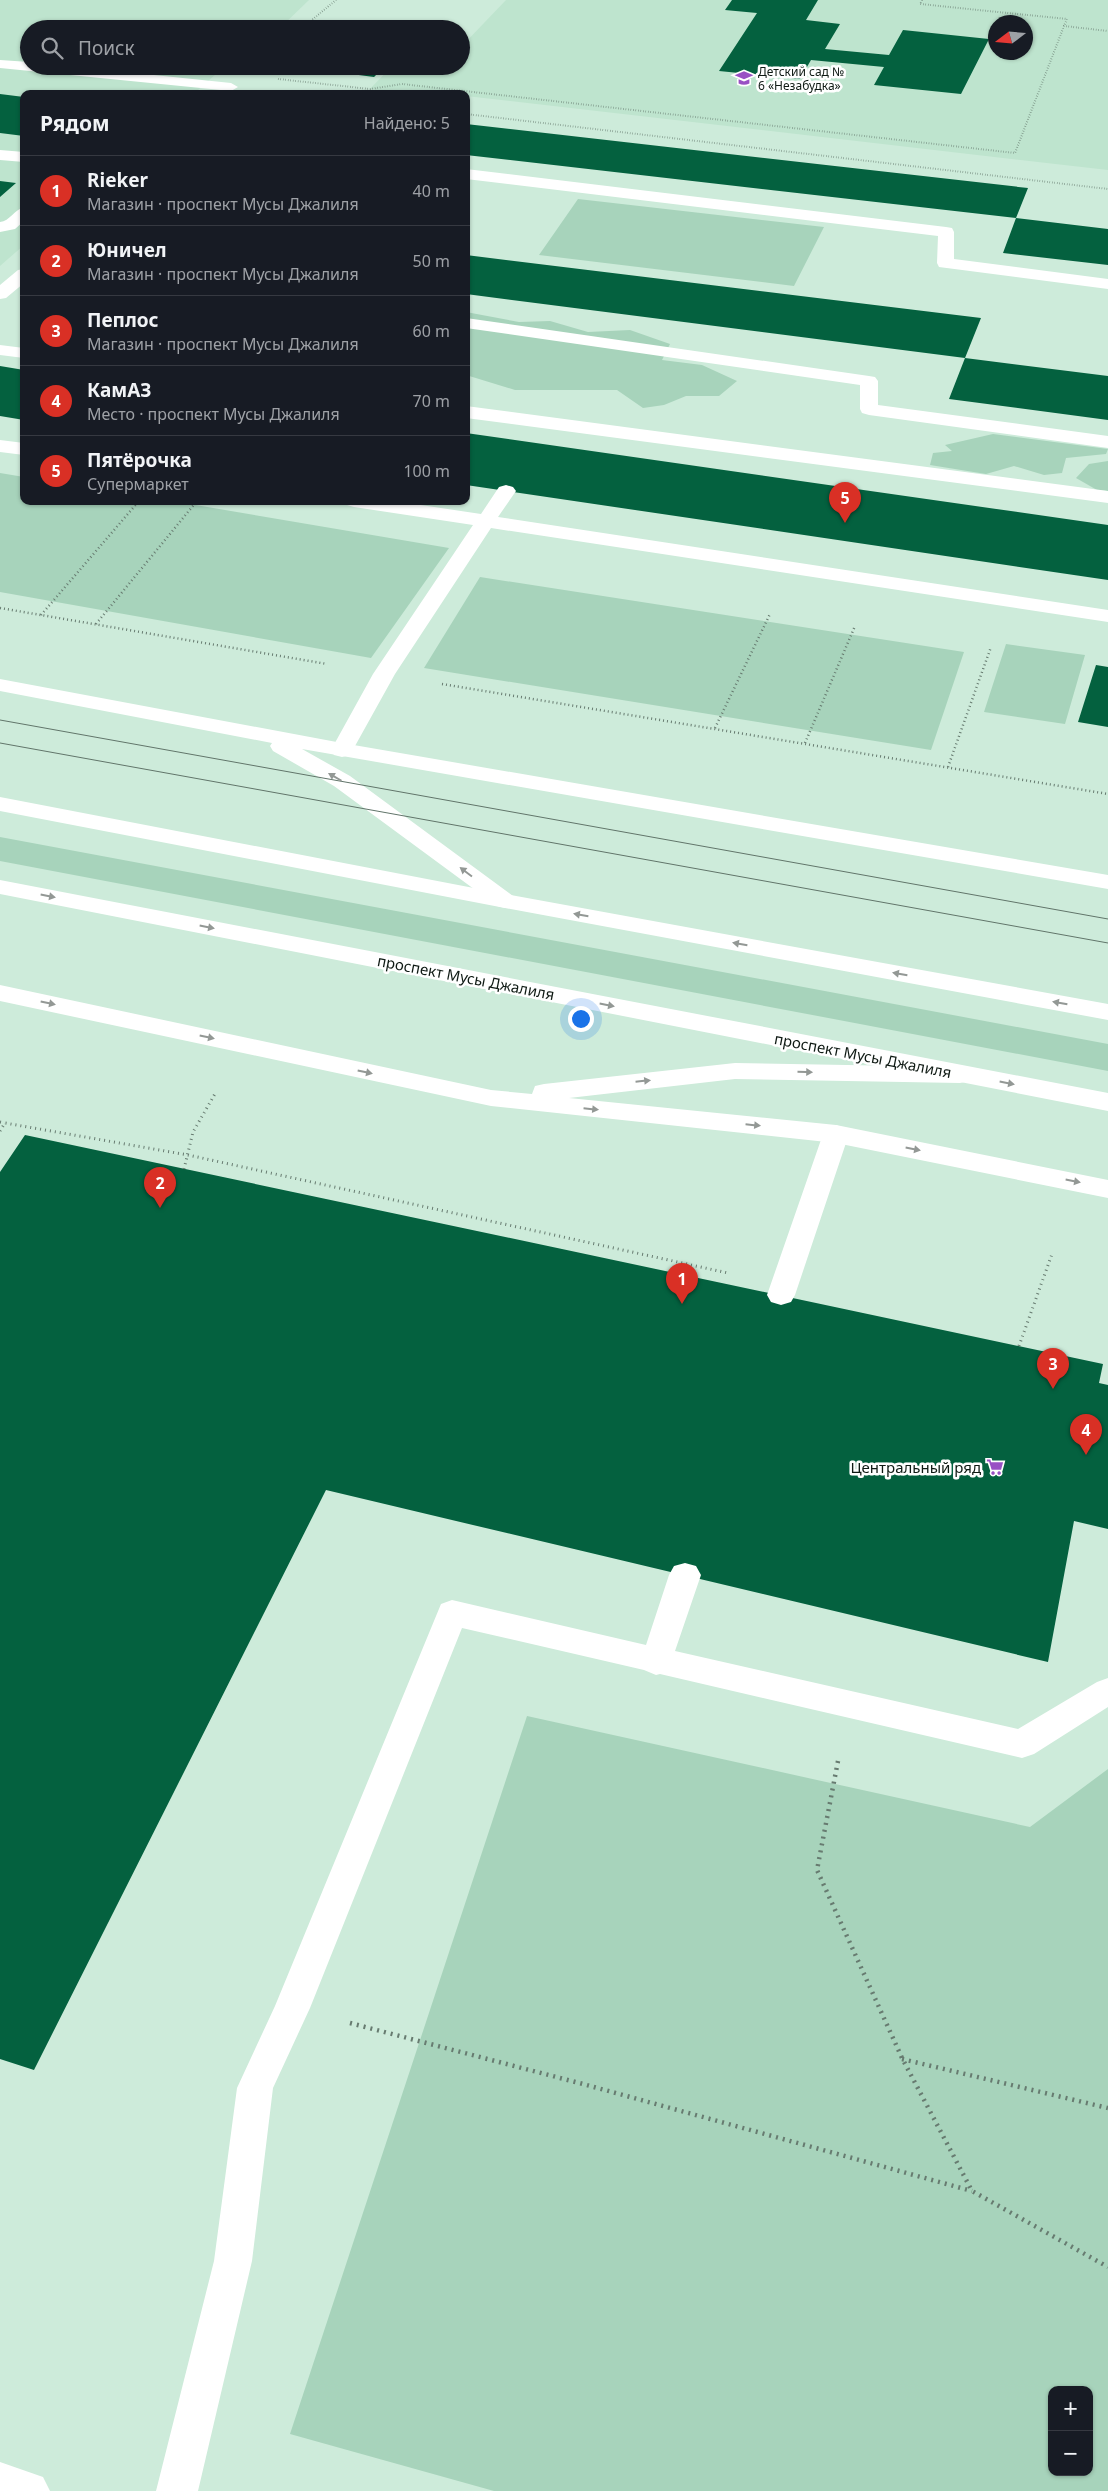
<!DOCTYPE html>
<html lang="ru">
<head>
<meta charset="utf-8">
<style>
  body { margin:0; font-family:"Noto Sans",sans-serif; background:#20242c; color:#f1f3f6 }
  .controls { position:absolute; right:15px; bottom:15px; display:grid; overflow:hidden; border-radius:10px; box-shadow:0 1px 4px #0004 }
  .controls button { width:45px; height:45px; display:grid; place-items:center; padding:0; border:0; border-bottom:1px solid #363941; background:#171b24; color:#f1f3f6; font:25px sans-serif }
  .compass { position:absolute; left:988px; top:15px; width:45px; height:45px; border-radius:50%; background:#171b24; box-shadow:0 1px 4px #0004; rotate:254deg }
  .you { position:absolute; left:580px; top:1018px; width:18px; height:18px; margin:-12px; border:4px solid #fff; border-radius:50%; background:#1a73e8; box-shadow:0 0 0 8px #1a73e833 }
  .badge { display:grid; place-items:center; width:32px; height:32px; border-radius:50%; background:#d93025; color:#fff; font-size:16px; font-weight:700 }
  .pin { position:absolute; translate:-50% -41px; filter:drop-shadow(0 1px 2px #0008) }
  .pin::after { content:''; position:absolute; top:26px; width:18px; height:15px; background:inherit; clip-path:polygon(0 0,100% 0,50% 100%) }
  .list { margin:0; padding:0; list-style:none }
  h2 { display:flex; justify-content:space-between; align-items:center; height:65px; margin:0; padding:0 20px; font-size:21px }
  h2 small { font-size:16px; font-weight:400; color:#9ea1a6 }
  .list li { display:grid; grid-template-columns:32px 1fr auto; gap:15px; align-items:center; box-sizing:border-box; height:70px; padding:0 20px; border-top:1px solid #363941 }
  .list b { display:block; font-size:19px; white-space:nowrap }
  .list p { margin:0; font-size:16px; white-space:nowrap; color:#9ea1a6 }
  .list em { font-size:16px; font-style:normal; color:#9ea1a6 }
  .icon { flex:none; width:28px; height:28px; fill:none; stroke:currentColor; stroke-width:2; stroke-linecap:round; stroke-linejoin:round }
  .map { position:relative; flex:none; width:1108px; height:2491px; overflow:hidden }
  .search { position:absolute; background:#171b24; box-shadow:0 1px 4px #0004; left:20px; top:20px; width:450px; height:55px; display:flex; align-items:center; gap:12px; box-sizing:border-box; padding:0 18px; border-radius:28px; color:#9ea1a6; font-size:19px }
  .panel { position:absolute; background:#171b24; box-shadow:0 1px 4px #0004; left:20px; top:90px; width:450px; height:415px; border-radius:10px }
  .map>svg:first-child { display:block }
</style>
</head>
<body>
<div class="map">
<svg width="1108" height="2491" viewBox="0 0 1108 2491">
  <rect width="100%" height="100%" fill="#cdebda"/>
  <!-- built -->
  <path fill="#bee4ce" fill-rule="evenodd" d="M0 0H309L279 29H29V66H225L198 90H193L189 94H24V245L0 266Z
    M506 0H1108V170L466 96V94H406L370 89 392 66H461V47ZM996 22H1026V52H996Z"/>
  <!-- green -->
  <path fill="#a7d3bb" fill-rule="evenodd" d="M578 199 824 227 794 286 539 255Z
    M466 312 519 322 550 321 588 332 630 330 670 344 662 360 702 365 737 381 719 396H686L664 405 643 408 617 390H515L466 375Z
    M993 434 1108 449 1106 454 1066 458 1062 473 1044 475 1014 466 986 474 930 465 933 453 952 451 945 445Z
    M1108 461V491L1097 490 1076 478 1089 464Z
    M0 473 24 477V501H172L449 548 371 658 0 592Z
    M480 577 964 652 931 750 424 668Z
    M1006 644 1085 655 1065 724 984 712Z
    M0 837 1108 1044V1071L0 861Z
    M527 1716 1030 1827 1108 1769V2491H494L290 2434ZM1052 2390H1089V2472H1052Z"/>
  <!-- building -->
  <path fill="#04613f" d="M732 0H818L806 20 840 24 825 49 889 55 903 30 989 39 961 94 874 85 884 67 811 60 800 79 719 71 757 13 725 10Z
    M306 66H385L374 77 305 68Z
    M0 94 24 97V136L0 133Z
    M466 124 1028 188 1016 218 466 155Z
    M0 181 16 183 0 197Z
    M1016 218 1108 229V265L1003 253Z
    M466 255 981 318 965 358 466 294Z
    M965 358 1108 376V420L949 399Z
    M0 366 24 370V420L0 416Z
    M466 433 1108 525V580L466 485Z
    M1096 665 1108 667V727L1078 722Z
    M25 1135 1103 1364 1099 1383 1108 1385V1529L1074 1521 1048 1662 326 1490 34 2070 0 2059V1172Z"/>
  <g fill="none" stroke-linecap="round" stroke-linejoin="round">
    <!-- path-far3 -->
    <path stroke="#677b70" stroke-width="2" stroke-dasharray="0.5 2" stroke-linecap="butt" d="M922 0 920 4 1067 19 1064 26
      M301 29 336 0
      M278 79 370 89 402 84 1015 153 1064 26 1108 31
      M280 93 289 94
      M466 114 1108 189"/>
    <!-- path-far2 -->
    <path stroke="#677b70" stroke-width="2.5" stroke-dasharray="1 3" stroke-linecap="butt" d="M0 608 327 664
      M41 615 139 501
      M96 624 197 501
      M442 684 1108 794
      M715 728 770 614
      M805 743 855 626
      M948 767 991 647"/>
    <!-- path-far1 -->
    <path stroke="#677b70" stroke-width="3" stroke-dasharray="1 4" stroke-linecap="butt" d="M0 1122 5 1123
      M0 1131 5 1123 188 1155 728 1273
      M184 1169 193 1132 216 1092
      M1019 1346 1052 1254"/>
    <!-- path -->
    <path stroke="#677b70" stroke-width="4.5" stroke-dasharray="2 5" stroke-linecap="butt" d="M838 1761 817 1870 902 2058 972 2191 1108 2267
      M350 2023 583 2084 972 2191
      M902 2059 1108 2108"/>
    <!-- service -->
    <path fill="#fff" fill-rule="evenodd" d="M0 60 29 62V66H67L231 83 238 87 231 91 0 68Z
      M0 150 24 152V162L0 160Z
      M466 169 946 227 952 228 954 232V259L1108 279V289L939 267 937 263 938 236 466 179Z
      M24 207V221L15 229 0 232V222C10 221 14 210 24 207Z
      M24 269V283L6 298 0 299V285L18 270Z
      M466 318 869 376 875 377 878 381V405L1108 436V448L869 415 862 413 860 409V385L466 328Z
      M0 345 24 348V358L0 355Z
      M466 406 1108 491V503L466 418Z
      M0 440 24 443V455L0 452Z
      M506 485 513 487 516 491 498 517 1108 610V622L491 528 395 674 350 755 342 757 334 755 331 750 373 674 473 525 354 507 347 505 344 501H394L481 514 499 487Z
      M836 1125 845 1128 849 1134 795 1295 791 1302 781 1305 771 1302 767 1295 823 1134 827 1128Z
      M685 1563 696 1566 701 1575 675 1651 1018 1729 1097 1682 1108 1678V1707L1034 1754 1022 1758 660 1674 656 1675 644 1670 462 1628 310 2008 273 2088 252 2261 198 2491H156L214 2261 237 2088 275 2006 441 1604 452 1600 646 1645 669 1575 674 1566Z"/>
    <!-- minor -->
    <path fill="#fff" fill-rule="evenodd" d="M0 679 342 743 1108 875V889L302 749 350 776 513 896 517 901 513 906 505 908 497 906 334 786 273 751 270 746 272 743 0 691Z
      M0 985 491 1090 532 1094 535 1086 544 1084 735 1063 960 1067 969 1069 973 1075 969 1081 960 1083 735 1079 569 1098 836 1125 1108 1180V1198L836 1143 491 1106 0 1001Z"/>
    <!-- tertiary -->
    <path fill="#fff" fill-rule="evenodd" d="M0 2462 43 2477 50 2491H0Z"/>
    <!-- primary -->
    <path fill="#fff" fill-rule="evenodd" d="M0 797 505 894 1108 1004V1020L505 908 0 811Z
      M0 880 1108 1093V1111L0 894Z"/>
    <!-- tram -->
    <path stroke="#61756a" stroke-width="1" d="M0 720 1108 919
      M0 743 1108 943"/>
  </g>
  <!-- one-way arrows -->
  <defs><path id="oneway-solid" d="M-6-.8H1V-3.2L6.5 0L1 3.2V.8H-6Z" transform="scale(1.25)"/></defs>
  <g fill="#939895">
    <use href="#oneway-solid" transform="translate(335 777) rotate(-150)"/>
    <use href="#oneway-solid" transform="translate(466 872) rotate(-143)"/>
    <use href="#oneway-solid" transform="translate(48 896) rotate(11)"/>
    <use href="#oneway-solid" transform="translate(581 915) rotate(-170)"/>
    <use href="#oneway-solid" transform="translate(207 927) rotate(11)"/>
    <use href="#oneway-solid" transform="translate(740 944) rotate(-170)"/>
    <use href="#oneway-solid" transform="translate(900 974) rotate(-170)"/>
    <use href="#oneway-solid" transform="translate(48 1003) rotate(12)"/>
    <use href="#oneway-solid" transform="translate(1060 1003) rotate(-170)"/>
    <use href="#oneway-solid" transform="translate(607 1005) rotate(11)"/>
    <use href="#oneway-solid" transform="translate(207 1037) rotate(12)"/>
    <use href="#oneway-solid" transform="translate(365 1072) rotate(12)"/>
    <use href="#oneway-solid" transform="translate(805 1072) rotate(1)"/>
    <use href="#oneway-solid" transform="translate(643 1081) rotate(-6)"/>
    <use href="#oneway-solid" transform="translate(1007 1083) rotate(11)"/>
    <use href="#oneway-solid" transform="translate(591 1109) rotate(6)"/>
    <use href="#oneway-solid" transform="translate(753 1125) rotate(6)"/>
    <use href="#oneway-solid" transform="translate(913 1149) rotate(11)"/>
    <use href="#oneway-solid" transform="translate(1073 1181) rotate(11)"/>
  </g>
  <!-- icons -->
  <defs>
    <g id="school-bare" transform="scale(1.35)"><path d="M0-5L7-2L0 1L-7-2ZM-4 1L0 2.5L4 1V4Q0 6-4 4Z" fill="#9950c4" stroke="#fff" stroke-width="2.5" paint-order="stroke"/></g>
    <g id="supermarket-bare" transform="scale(1.35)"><path d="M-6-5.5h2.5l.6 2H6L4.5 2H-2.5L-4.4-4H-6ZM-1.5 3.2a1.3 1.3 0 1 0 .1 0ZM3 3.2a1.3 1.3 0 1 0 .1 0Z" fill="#9950c4" stroke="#fff" stroke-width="2.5" paint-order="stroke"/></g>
  </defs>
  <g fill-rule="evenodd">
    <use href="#school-bare" x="744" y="78"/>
    <use href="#supermarket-bare" x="995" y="1467"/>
  </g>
  <g text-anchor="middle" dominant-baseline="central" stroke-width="5" stroke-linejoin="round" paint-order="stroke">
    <!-- far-poi labels -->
    <g font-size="12" fill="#0f1a14" stroke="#fff" text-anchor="start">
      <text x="758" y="71">Детский сад №<tspan x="758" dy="14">6 «Незабудка»</tspan></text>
    </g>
    <!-- street labels -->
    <g font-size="15" fill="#0f1a14" stroke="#fff">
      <text transform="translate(466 977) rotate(11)">проспект Мусы Джалиля</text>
      <text transform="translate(863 1055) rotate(11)">проспект Мусы Джалиля</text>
    </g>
    <!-- poi labels -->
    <g font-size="15" fill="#0f1a14" stroke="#fff" text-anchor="end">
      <text x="981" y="1467">Центральный ряд</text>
    </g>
  </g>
</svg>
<div class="controls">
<button>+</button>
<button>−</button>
</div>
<svg class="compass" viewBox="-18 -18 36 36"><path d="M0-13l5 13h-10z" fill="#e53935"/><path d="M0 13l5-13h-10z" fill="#9ea1a6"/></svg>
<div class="you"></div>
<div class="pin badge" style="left:682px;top:1304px">1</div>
<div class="pin badge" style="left:160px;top:1208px">2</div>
<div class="pin badge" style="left:1053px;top:1389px">3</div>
<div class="pin badge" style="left:1086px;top:1455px">4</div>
<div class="pin badge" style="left:845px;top:523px">5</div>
<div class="search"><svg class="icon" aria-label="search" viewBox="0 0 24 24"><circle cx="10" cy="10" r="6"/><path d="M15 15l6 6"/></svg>Поиск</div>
<section class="panel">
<h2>Рядом<small>Найдено: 5</small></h2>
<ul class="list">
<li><span class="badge">1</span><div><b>Rieker</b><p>Магазин · проспект Мусы Джалиля</p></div><em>40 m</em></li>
<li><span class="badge">2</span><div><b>Юничел</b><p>Магазин · проспект Мусы Джалиля</p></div><em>50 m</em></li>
<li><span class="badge">3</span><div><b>Пеплос</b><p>Магазин · проспект Мусы Джалиля</p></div><em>60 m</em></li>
<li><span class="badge">4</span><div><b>КамАЗ</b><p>Место · проспект Мусы Джалиля</p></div><em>70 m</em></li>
<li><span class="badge">5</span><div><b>Пятёрочка</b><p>Супермаркет</p></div><em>100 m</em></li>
</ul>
</section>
</div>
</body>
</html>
